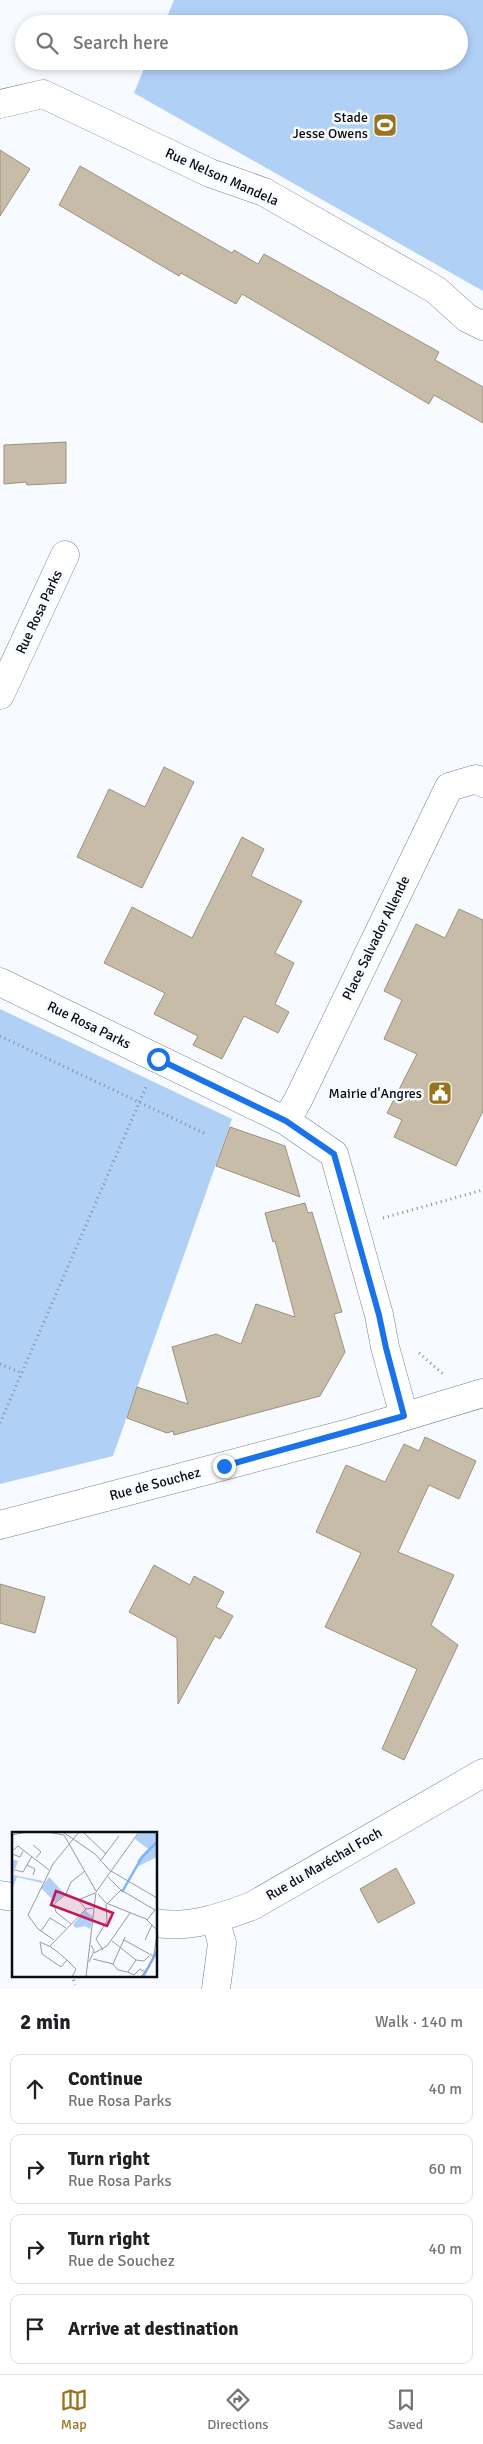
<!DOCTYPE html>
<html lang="en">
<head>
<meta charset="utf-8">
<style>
  body { margin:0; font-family:Signika,sans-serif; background:#f2f2f2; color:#202124 }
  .stop { position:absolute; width:15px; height:15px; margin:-11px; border:4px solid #1a73e8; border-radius:50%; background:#fff }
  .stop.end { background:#1a73e8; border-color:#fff; box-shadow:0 1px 5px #0008 }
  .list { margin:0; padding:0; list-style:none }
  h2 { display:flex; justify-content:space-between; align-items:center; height:65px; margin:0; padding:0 20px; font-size:21px }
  h2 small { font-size:16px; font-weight:400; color:#757577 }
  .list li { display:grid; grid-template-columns:32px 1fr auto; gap:15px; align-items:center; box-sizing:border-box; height:70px; margin:0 10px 10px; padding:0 10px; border:1px solid #e0e0e0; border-radius:10px }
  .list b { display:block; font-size:19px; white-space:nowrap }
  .list p { margin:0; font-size:16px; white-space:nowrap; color:#757577 }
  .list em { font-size:16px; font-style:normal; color:#757577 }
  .icon { flex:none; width:28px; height:28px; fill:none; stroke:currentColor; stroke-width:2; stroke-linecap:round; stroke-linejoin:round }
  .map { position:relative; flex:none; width:483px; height:1989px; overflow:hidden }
  .search { position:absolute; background:#fff; box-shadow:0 2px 8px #0003; left:15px; right:15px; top:15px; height:55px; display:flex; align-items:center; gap:12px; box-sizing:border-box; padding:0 18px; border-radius:28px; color:#757577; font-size:19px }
  .sheet { height:385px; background:#fff }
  nav { display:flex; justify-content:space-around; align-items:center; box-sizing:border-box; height:70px; border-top:1px solid #e0e0e0; background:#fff; font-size:14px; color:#757577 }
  nav a { display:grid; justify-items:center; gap:2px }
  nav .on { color:#97741d }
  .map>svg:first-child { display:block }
</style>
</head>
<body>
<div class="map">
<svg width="483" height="1989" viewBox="0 0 483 1989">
  <rect width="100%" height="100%" fill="#f7fafe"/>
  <!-- green -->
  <path fill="#b1d0f6" d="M174 0H483V291L134 93 147 61H459V24H164Z
    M0 1009 232 1119 113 1456 0 1484Z"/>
  <!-- building -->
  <path fill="#c6bca7" stroke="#9b917d" d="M0 150 30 169 0 216Z
    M80 166 232 253 234 250 258 264 264 254 439 352 435 360 483 387V423L434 395 429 404 242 294 236 304 181 273 179 276 59 205Z
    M66 442V483L27 485 26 482 4 484V445Z
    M164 767 194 782 142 888 77 857 109 789 145 807Z
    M242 837 264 849 251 876 302 901 275 953 294 963 275 1004 289 1012 278 1033 244 1016 222 1059 193 1045 198 1036 154 1014 165 993 104 963 132 907 192 938Z
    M459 909 483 920V1111L456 1166 394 1137 402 1120 387 1113 417 1054 384 1039 402 1000 384 991 416 924 445 938Z
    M230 1127 285 1146 300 1197 216 1166Z
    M305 1203 308 1213 312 1212 342 1312 334 1314 345 1352 320 1396 174 1435 173 1431 167 1433 127 1418 137 1387 188 1404 172 1347 216 1334 241 1344 256 1304 295 1317 275 1241 273 1242 265 1213Z
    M425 1437 476 1461 459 1499 429 1485 398 1552 454 1575 431 1625 458 1645 404 1760 382 1749 417 1669 325 1627 361 1553 316 1532 346 1465 385 1482 404 1444 419 1451Z
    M154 1565 190 1585 194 1576 224 1592 216 1607 233 1616 220 1639 215 1636 178 1704 177 1638 129 1612Z
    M0 1584 45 1597 35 1633 0 1623Z
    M396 1868 415 1903 378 1923 360 1889Z"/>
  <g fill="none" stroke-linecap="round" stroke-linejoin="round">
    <!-- minor casing -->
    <g stroke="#758395" stroke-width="29">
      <path id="minor" d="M0 104 43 94 210 173 264 192 436 290 467 318 483 326
        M0 695 65 555
        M0 982 286 1121 334 1154 379 1315 385 1347 404 1416
        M286 1121 298 1100 449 787 476 779 483 783
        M0 1895 14 1897
        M215 1919 222 1943 216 1989
        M156 1923C189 1929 222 1917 252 1906L483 1773"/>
    </g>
    <!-- major casing -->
    <g stroke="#758395" stroke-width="29">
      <path id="major" d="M0 1525 353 1432 483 1393"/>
    </g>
    <!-- path -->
    <path stroke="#878a90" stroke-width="3" stroke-dasharray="1 4" stroke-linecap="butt" d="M0 1036 206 1134
      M383 1218 483 1190
      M419 1353 443 1374
      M0 1364 22 1373
      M0 1423 146 1087
      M72 1975 75 1985"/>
    <!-- minor -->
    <use href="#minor" stroke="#fff" stroke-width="28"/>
    <!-- major -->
    <use href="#major" stroke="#fff" stroke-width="28"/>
  </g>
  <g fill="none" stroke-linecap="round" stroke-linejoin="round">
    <!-- route -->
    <path stroke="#1a73e8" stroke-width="6" d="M158 1059 286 1121 334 1154 379 1315 386 1348 404 1416 224 1466"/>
  </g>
  <!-- icons -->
  <defs>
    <g id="stadium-square" transform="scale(1.25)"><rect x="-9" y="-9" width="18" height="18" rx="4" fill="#97741d" stroke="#f7fafe"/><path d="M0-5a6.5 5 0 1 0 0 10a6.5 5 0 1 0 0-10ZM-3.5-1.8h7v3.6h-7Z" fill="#fff"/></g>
    <g id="civic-square" transform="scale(1.25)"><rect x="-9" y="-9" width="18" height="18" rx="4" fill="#97741d" stroke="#f7fafe"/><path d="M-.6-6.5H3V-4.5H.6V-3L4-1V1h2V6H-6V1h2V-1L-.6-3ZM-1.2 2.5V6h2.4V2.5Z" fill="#fff"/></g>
  </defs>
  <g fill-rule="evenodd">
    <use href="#stadium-square" x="385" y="125"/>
    <use href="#civic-square" x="440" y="1093"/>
  </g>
  <g text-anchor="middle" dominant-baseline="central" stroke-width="5" stroke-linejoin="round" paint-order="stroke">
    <!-- poi labels -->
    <g font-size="14" fill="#080c13" stroke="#f7fafe" text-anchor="end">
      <text x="368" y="117">Stade<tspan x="368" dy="16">Jesse Owens</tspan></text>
      <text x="422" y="1093">Mairie d'Angres</text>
    </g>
    <!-- street labels -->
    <g font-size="14" fill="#080c13" stroke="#f7fafe">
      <text transform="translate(222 177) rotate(24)">Rue Nelson Mandela</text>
      <text transform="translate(39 612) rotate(-65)">Rue Rosa Parks</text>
      <text transform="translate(376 938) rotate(-64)">Place Salvador Allende</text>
      <text transform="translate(89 1025) rotate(26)">Rue Rosa Parks</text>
      <text transform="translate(155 1484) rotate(-15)">Rue de Souchez</text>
      <text transform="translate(324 1864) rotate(-30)">Rue du Maréchal Foch</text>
    </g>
  </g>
  <!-- overview -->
  <g transform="translate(12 1832)">
    <rect width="145" height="145" fill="#f7fafe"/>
    <path d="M128 0H145V25L127 34 125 29 136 17 123 7ZM0 27 6 29 1 43 31 49 30 51 5 45 0 58ZM37 45 53 62 43 70 29 56ZM73 78 81 85 78 97 73 94 64 96 61 93Z" fill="#b1d0f6"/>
    <path fill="none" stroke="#7bb5fe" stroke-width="2.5" d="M110 60 130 25 145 10M131 145 145 119"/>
    <path fill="none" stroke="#979ba0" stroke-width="1" d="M35 0 52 3M51 0 83 22 99 40M71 0 94 22M0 3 15 0M52 3 84 59M21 13 29 20 24 26M0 19 6 14 37 38M0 22 8 25 11 19M89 28 107 4M15 33 23 37 21 43M3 38 11 40 20 24M99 39 145 66M96 45 109 58M109 58 143 78 135 88M84 60 127 0M86 62 94 71 134 87 145 98M96 71 109 58M74 77 66 68 83 61M59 92 44 80 42 72 54 62 59 50 73 39M29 99 38 86 54 96M42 108 26 97 16 83 41 32 67 0M112 108 141 124M133 108 140 93M100 109 124 128M38 114 74 77 82 76M91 118 84 107 95 89 94 72M82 121 95 114 118 81M81 127 101 132 106 138M55 128 49 135 43 131 30 122 28 110 39 115 48 122 55 128 64 137 60 145M124 128 132 129 137 124M77 130 82 119 79 113M101 132 113 105M106 138 116 140 124 128M116 140 122 143 128 137 133 140M74 145 84 60M129 145 141 128 145 103"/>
    <path fill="#c2185b" fill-opacity="0.15" stroke="#c2185b" stroke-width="2.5" d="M44 59 101 81 95 94 39 73Z"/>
    <rect width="145" height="145" fill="none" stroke="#080c13" stroke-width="2.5"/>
  </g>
</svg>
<div class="stop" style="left:158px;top:1059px"></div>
<div class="stop end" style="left:224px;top:1466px"></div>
<div class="search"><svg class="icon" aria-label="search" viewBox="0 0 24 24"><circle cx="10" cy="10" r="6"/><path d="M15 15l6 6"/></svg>Search here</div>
</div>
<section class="sheet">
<h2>2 min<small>Walk · 140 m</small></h2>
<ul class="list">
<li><svg class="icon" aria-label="ahead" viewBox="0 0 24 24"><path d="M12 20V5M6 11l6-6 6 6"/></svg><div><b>Continue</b><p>Rue Rosa Parks</p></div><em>40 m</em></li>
<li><svg class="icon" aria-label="right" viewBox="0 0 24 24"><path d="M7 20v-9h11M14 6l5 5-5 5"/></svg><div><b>Turn right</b><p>Rue Rosa Parks</p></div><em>60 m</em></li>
<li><svg class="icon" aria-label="right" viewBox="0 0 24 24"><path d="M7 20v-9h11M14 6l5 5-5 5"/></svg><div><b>Turn right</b><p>Rue de Souchez</p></div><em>40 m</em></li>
<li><svg class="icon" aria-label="arrive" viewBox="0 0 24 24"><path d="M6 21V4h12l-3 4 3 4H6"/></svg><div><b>Arrive at destination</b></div></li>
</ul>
</section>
<nav>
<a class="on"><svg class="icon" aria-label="map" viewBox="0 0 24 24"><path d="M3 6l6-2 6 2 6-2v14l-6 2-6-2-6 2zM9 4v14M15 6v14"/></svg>Map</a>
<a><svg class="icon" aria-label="directions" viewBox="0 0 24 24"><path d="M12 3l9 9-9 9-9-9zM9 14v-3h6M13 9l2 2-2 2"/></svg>Directions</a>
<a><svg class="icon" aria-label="saved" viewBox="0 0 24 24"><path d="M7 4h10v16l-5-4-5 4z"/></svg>Saved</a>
</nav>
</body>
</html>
